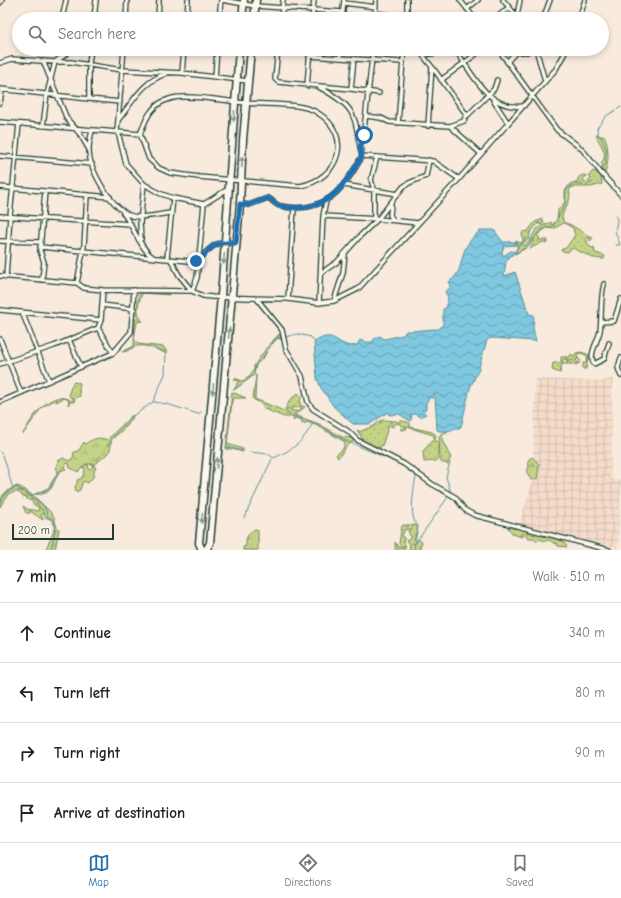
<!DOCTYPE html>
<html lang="en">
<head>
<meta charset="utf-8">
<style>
  body { margin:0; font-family:"Comic Neue",sans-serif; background:#f2f2f2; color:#222 }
  .scale { position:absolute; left:12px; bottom:10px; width:102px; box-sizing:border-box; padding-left:4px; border:2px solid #1f3d34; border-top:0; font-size:11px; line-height:14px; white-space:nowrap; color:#1f3d34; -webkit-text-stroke:3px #fbf7ec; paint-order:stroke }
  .stop { position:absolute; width:12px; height:12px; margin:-9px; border:3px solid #1f6fb2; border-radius:50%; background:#fff }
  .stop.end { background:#1f6fb2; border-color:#fff; box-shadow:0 1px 4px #0008 }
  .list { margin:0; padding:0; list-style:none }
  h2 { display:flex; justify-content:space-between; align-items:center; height:52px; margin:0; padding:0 16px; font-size:17px }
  h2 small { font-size:13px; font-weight:400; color:#767676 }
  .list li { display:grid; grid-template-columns:26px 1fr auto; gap:12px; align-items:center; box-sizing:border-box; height:60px; padding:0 16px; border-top:1px solid #e0e0e0 }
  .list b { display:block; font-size:15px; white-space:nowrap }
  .list em { font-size:13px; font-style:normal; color:#767676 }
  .icon { flex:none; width:22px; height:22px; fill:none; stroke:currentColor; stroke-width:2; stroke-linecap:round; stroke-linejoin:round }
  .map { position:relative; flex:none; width:621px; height:550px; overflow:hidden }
  .search { position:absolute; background:#fff; box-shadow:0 2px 6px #0003; left:12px; right:12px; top:12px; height:44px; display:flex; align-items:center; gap:10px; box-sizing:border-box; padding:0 14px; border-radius:22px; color:#767676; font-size:15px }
  .sheet { height:292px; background:#fff }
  nav { display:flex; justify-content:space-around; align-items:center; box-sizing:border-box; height:56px; border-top:1px solid #e0e0e0; background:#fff; font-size:11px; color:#767676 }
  nav a { display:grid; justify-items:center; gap:2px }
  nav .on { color:#1f6fb2 }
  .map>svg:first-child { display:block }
</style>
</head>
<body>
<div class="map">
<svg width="621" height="550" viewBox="0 0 621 550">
  <defs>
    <pattern id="industrial-grid" width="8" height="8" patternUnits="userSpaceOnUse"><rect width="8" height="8" fill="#f5dccb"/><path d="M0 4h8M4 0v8" fill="none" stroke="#d2beaf"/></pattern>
    <pattern id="grass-dots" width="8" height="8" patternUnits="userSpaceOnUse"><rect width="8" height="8" fill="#c5d387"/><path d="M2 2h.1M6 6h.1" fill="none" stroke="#a9b675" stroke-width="1.8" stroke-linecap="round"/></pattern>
    <pattern id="forest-firs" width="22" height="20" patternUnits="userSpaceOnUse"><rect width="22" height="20" fill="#c5d387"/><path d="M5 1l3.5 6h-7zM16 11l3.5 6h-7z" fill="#a9b675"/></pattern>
    <pattern id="wetland-marsh" width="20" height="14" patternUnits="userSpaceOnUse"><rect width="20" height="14" fill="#c5d387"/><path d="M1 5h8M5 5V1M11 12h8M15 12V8" fill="none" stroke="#a9b675"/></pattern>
    <pattern id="water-waves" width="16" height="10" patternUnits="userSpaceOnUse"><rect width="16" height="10" fill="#7fc8e0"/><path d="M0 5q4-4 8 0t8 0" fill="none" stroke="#67a4b6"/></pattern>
  </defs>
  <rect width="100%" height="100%" fill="#f8ebdd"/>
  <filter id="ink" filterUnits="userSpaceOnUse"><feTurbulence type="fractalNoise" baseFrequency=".025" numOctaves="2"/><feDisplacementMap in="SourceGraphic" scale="8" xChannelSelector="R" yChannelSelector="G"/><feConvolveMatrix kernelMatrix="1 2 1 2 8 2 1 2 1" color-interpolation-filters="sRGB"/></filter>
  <g filter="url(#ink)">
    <!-- industrial -->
    <path fill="url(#industrial-grid)" d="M614 378 612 384 611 479 621 480 618 548 519 524 533 480 535 379 603 381Z"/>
    <!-- grass -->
    <path fill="url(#grass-dots)" stroke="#72885e" d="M598 133V135L605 137C609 149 609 161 605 173L600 169 603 166 601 163C610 154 599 144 596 135Z
      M593 171 598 173 601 177 602 184 591 187H572L569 191C573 200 563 209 562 217L564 223C570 222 585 235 593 238L590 241 588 237 586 239 589 246 592 248 594 247 595 253 605 256 604 259 593 258 572 248 568 252 561 251 562 249 566 248 575 235 573 228 564 223 553 229 547 228 537 235 540 238 538 240H548L547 243 543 242 531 248H530L535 239H533L526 248 515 254 518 245H515L517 244 515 241 521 243 523 241 522 233 524 231 527 232 535 222 543 219 544 223 540 225 539 222 530 233 529 239 523 243V246C531 243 532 234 537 229 542 225 546 225 551 222L552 225 557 220 558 210 565 202V191L570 184 578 181V178L582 175 587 176 583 179 585 182 589 181 591 179 589 176Z
      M154 292 168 293 169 295 143 293C139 299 135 312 141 318L140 320 143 321 137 322 134 339 138 344 164 347V349L168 351 166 354C159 349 141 343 134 347 130 349 127 352 122 352L134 346 135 319H139L136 315 139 295 141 292Z
      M581 352 589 355 586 369H583V363H586L588 357 584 354 579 353 577 357 581 362 579 359H576L577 362 580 363 575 365 574 361 564 359 562 362 567 363V360L573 364H562L560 373 552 370 553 363H561V357H570L571 354 574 356 576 353Z
      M256 375 255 399 284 411 290 400 298 393 301 396 300 405 305 407 297 413 301 410V407L291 408 292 411H297L295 415 319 424 342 437 351 438 354 441 348 445 338 458 336 455 343 449 345 442 318 426 307 422 305 424 306 423H302V420L296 418 293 421 294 417H284L262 408 270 409 253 399Z
      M73 382 78 383 79 382 80 385 79 389 80 396 75 398 74 402H70L68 405 69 400 64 398 56 402 57 399 42 407 23 434C31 419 51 387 71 401L75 399 70 397 69 393Z
      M232 392 246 398H234L232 402 227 444 243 449V452L232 449H226Z
      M383 420 397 421 398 423C401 419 406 422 410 423V427L432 432 436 435 435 439 433 435 404 426 407 429H404L403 431 400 429 402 428 401 425 397 423 393 427 390 426 393 423 392 422 389 424 382 446 379 447 380 450 365 443 357 430 361 432V431L374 426 378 422 381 423 380 421Z
      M444 431H448L446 434H442V440L451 458 448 462V465L445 463H442L440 460 439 436Z
      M434 439 438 442V459L435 461 424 462 423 451Z
      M19 490C31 494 38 505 45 514H41L43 520 30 511V513H26L23 506 27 509 38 511 39 508 33 504 31 499 30 501 26 498 27 496 23 497 19 492 17 493Z
      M403 525H410L407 527 410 529 412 527 411 525 418 526 413 544H415L418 539 422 542 419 550H409L410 544 406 541 412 537 410 536 408 530 405 529 402 536 405 539 403 541 406 547 403 546 405 550 395 549V542L398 547H402L399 544 401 530 400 529Z
      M255 529 258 530V550H243V547L246 546C245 539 248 532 255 529Z"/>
    <!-- forest -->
    <path fill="url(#forest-firs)" stroke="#72885e" d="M532 457 539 464 537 479 531 480 526 470 529 468 528 460Z
      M90 463H93L96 469 94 470V476L88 483 83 481 80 490 76 492 75 486 77 484V480L82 478 85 470 83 466 88 464 89 470 93 467Z
      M509 525 513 527V529L517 528 526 530 527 533 532 532 533 535 538 533C540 534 541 535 543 536 551 539 563 537 567 547L558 546 556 543 555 544 549 540 545 541 540 539 537 541 534 538H528L525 534 522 537 513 534 508 528Z"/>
    <!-- wetland -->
    <path fill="url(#wetland-marsh)" stroke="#72885e" d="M279 334 283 341 278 338 270 346 264 357 256 365 254 375 234 390 237 385 236 384 240 381 234 380 235 378 242 381 249 377 254 370V366L267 347Z
      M132 415 133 417 127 426 111 440C113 453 103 458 94 464H86L78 472 69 467 70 464 67 463 64 467 66 469C64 470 62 470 60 471 52 478 56 497 35 494L48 488 58 472 56 467 58 461 63 458 69 461 74 456 73 453 79 450 84 442 85 444C92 439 100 436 107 440Z
      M17 486C27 488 48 509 52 514 57 520 54 525 59 529L55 550H46C47 542 61 526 50 519 49 518 46 518 45 517 44 510 27 490 19 490 16 491 12 494 8 494L0 507C0 494 6 491 17 486Z"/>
    <!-- water -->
    <path fill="url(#water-waves)" stroke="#59909b" d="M482 230H494L503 242H517L516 245 504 246 502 252 503 256 511 251 515 252 506 261 504 276 515 272 529 314 534 315 533 328 536 341 491 338 487 340 478 371 470 388 461 427C455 430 442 433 437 430L435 395 433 394V399L430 397 426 403V410H422L426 414 420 417 415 414 411 415 412 418 410 421 399 414 389 415 388 412 370 424H353L334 407 321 388 317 378 314 343C315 342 316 341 318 340 336 329 339 350 357 345L360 340 365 342H373L374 339 380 336 384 339 403 335 406 331C419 331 426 329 439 329L443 324V309L446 308 448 297 445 292 450 288 449 282C460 274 460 266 463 255 465 246 474 234 482 230Z"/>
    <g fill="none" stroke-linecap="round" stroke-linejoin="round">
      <!-- stream -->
      <path stroke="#59909b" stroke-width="1" d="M601 170 606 164 605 156 607 152 602 139 598 135 597 128 606 116 621 107
        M587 185 593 182
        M616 216 617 221 615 231 620 245H616
        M529 233 539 223
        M515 251 526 238
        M515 254C519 250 525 249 529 245 539 234 536 228 553 227L565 204 566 190 575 184 583 185
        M285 337 297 334 311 337 315 342
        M233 390 249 379 256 365 262 359 274 340 277 339V337L283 338
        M154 402 167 404 198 414 201 412
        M289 407 286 411 288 414 319 425 344 440 391 460
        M226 447 242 451
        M106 448 113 437 133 416 153 402 165 374 166 352 156 349
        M0 452C5 455 10 481 13 489
        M250 452 268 454 274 458C296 447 301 444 313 423
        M97 459 101 456
        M450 462 446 477 451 493
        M400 464 416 476C414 487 408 519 418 526L414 550
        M31 496 49 489 62 469
        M0 503 6 493 17 487 36 499 45 508 48 517 53 519 56 526 51 550
        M244 518 272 459
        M415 544 448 497"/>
      <!-- street casing -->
      <g stroke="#1f3d34" stroke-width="6">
        <path id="street" d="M222 0 255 6 343 12
          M460 0 475 19
          M503 0 519 19
          M0 3 2 0
          M344 3 376 7
          M467 9 478 0
          M375 13 425 19
          M517 15 520 0
          M62 19 66 0
          M94 19 96 0
          M126 19 127 0
          M158 19 159 0
          M187 19 188 0
          M219 19 221 0
          M281 19 283 0
          M312 19 314 0
          M342 19 344 0
          M375 19 376 0
          M407 19V0
          M495 19 509 7
          M543 19 550 0
          M579 19 585 0
          M17 29H19
          M278 49 275 79 278 82 351 89 379 93
          M415 49 421 53 432 67 428 126
          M455 49C472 73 488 111 524 106
          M498 49 557 130 582 149 601 173 621 195
          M536 49 545 81
          M423 55 457 50
          M309 56 403 62
          M340 57 341 49
          M43 61 67 119 80 134 88 148
          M507 62 516 52H527L531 49
          M0 63 12 59 55 62H71L122 70 182 73 248 81
          M433 68 466 114 464 121 450 126
          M182 73 184 49
          M215 77 217 49
          M441 80 483 49
          M307 86 310 49
          M0 89 89 99V63L91 49
          M351 89 354 58
          M89 99 120 102
          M493 100 508 123
          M0 103 2 90
          M366 116 381 118 389 122 450 126 481 154
          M467 116 494 89 497 80
          M119 119C135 99 141 83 167 73
          M0 122 140 134 149 159 159 168 170 173 199 177 300 186C339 179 354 136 318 113 302 102 266 105 246 103 225 101 203 96 182 97 175 97 168 99 162 102 149 109 145 122 140 134
          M398 123 404 49
          M43 126 47 94 55 62 73 49
          M92 130C91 136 89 142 89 148 88 169 112 209 132 216 141 219 160 214 171 213
          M117 132 124 49
          M118 132 126 164 144 184 159 193 173 198 204 204
          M361 145 364 130 373 49
          M0 156 92 164
          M362 156 433 161 459 179
          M344 185 398 194
          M0 187 110 197
          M240 204 249 205 268 198C273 200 275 205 280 206 324 215 344 190 362 156 353 114 359 109 319 87
          M391 205 390 215 393 220
          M123 213C132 224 141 250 153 257
          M0 216 131 224
          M323 216 378 219 418 223
          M374 218V189L371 180 377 157
          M141 239 140 223 144 184
          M0 241 41 242
          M40 247 189 261C202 261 206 249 217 244 223 242 230 242 236 243
          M167 258 173 198
          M171 260 179 275 192 291 197 278 204 204 228 189
          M321 273 337 262 361 235 378 219 403 187 409 183 426 176 429 160
          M0 276 77 283 84 288 103 290 192 291 203 296 212 297 288 299 319 303 334 301 358 289 459 179 556 69 567 49
          M6 277 10 216 19 124
          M42 280 44 262 40 251 45 191
          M77 283 84 246 87 195
          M604 284C600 299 602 316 600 331 598 341 588 355 594 364L604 359 609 343
          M257 299 282 330 286 349 302 376 308 402 313 409 348 431 357 440 404 464 432 484 455 497 465 510 474 515 609 550
          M288 299 294 208
          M334 301 343 273 345 254
          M319 303 323 216 326 201
          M102 305 134 309
          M0 310 101 320
          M22 312 49 381
          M601 322 614 321 621 299
          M98 328 113 353
          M0 339 21 393
          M69 340 81 367
          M621 358 618 368 621 376
          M0 364 54 346 98 328 101 320 103 290
          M0 402 113 353 131 332 134 290"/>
      </g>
      <!-- primary casing -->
      <g stroke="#1f3d34" stroke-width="9">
        <path id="primary" d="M242 19 244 0
          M254 19 256 0
          M202 550 199 543 221 296 239 49
          M206 550 210 543 240 204 243 140 251 49"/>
      </g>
      <!-- street -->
      <use href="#street" stroke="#fbf7ec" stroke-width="3.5"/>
      <!-- primary -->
      <use href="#primary" stroke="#fbf7ec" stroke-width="6"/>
    </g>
    <!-- one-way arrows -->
    <defs><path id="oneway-solid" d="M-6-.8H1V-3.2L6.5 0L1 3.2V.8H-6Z"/></defs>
    <g fill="#8d9a90">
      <use href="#oneway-solid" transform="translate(234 116) rotate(95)"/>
      <use href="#oneway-solid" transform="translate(242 162) rotate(-87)"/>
      <use href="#oneway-solid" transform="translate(224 259) rotate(94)"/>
      <use href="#oneway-solid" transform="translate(229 333) rotate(-85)"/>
      <use href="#oneway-solid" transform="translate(213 389) rotate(95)"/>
      <use href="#oneway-solid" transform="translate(217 463) rotate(-85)"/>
      <use href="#oneway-solid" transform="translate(202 518) rotate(95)"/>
    </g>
  </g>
  <g fill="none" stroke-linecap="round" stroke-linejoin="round" filter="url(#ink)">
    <!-- route -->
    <path stroke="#1f6fb2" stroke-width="5" d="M196 261C214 248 211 241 236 243L240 204 249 205 268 198C273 200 275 205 280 206 324 215 343 190 362 156L360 147 364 135"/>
  </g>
</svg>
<div class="scale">200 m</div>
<div class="stop" style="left:364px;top:135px"></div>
<div class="stop end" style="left:196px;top:261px"></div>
<div class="search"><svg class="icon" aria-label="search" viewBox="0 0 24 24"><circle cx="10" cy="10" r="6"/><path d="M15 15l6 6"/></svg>Search here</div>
</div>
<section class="sheet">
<h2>7 min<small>Walk · 510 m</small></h2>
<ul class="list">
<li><svg class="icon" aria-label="ahead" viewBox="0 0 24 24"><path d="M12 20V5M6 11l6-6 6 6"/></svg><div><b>Continue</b></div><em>340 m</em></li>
<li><svg class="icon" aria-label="left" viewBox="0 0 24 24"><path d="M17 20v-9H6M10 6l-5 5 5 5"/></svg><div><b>Turn left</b></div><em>80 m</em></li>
<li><svg class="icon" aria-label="right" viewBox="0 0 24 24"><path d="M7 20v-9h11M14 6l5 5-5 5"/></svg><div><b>Turn right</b></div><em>90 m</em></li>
<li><svg class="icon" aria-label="arrive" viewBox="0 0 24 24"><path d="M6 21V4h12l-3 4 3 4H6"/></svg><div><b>Arrive at destination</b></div></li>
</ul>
</section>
<nav>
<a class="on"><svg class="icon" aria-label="map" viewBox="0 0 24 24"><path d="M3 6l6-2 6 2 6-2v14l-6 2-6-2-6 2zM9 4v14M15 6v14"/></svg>Map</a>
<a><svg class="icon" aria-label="directions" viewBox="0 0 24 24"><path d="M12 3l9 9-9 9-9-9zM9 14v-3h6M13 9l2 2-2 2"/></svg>Directions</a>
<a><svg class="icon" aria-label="saved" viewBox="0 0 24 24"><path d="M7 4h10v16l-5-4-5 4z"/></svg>Saved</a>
</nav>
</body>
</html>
